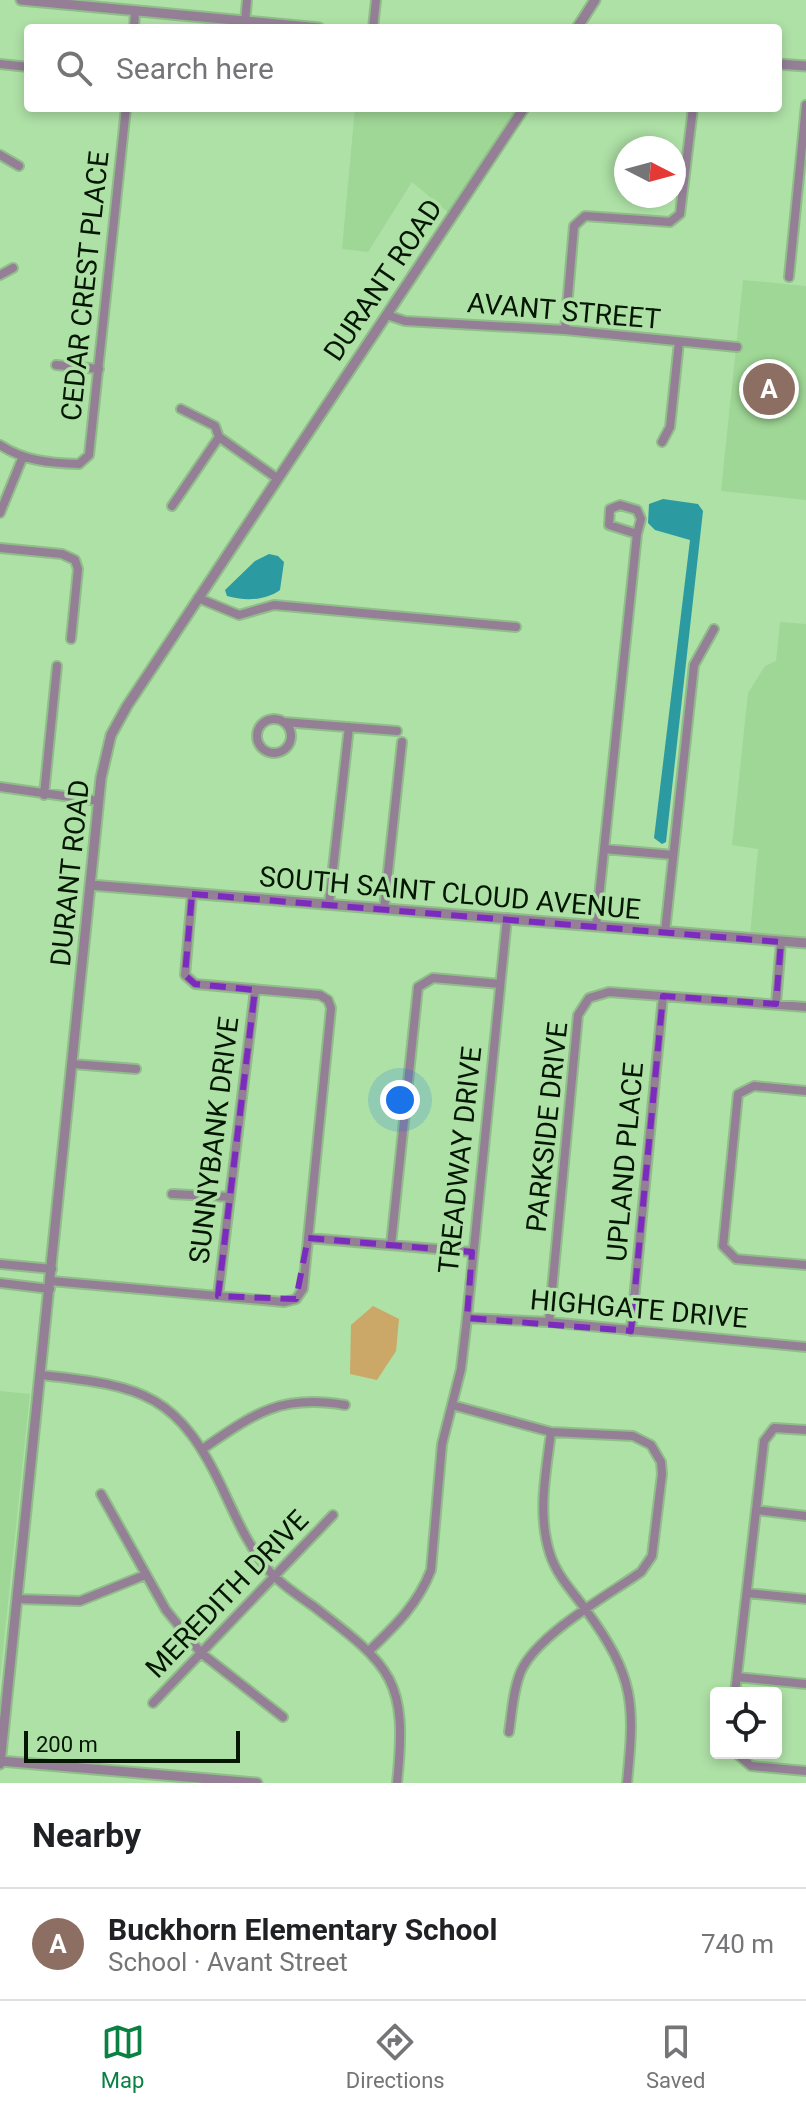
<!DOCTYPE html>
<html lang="en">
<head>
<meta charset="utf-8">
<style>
  body { margin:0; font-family:Roboto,sans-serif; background:#f2f2f2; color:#202124 }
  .controls { position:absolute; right:24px; bottom:24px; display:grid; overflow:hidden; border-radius:8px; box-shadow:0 4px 12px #0003 }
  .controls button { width:72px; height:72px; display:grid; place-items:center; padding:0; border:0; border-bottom:2px solid #e0e0e0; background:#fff; color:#202124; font:40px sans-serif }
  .compass { position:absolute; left:614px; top:136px; width:72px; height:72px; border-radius:50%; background:#fff; box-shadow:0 4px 12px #0003; rotate:96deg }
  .scale { position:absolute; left:24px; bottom:20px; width:216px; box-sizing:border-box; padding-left:8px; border:4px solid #051703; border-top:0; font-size:22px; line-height:28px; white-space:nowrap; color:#051703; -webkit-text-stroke:6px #aee1a6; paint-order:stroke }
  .you { position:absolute; left:400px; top:1100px; width:28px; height:28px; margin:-20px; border:6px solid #fff; border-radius:50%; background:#1a73e8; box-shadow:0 0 0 12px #1a73e833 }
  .badge { display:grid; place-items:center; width:52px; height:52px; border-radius:50%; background:#0b8043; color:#fff; font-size:26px; font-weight:700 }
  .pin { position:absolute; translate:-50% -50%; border:4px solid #fff; box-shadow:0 2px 8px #0006 }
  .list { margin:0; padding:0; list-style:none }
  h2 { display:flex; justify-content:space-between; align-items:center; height:104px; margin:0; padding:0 32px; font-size:34px }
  h2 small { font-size:26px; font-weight:400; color:#757577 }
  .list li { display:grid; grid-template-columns:52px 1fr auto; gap:24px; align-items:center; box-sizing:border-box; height:112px; padding:0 32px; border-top:2px solid #e0e0e0 }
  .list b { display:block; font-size:30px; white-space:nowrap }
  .list p { margin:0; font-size:26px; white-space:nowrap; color:#757577 }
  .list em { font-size:26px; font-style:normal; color:#757577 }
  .icon { flex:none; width:44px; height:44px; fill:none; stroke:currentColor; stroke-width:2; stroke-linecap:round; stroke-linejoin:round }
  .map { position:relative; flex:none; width:806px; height:1783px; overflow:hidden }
  .search { position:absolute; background:#fff; box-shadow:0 4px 12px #0003; left:24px; right:24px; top:24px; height:88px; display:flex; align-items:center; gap:20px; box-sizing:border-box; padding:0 28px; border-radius:8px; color:#757577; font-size:30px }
  .sheet { height:216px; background:#fff }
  nav { display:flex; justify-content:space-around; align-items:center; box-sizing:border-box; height:112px; border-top:2px solid #e0e0e0; background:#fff; font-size:22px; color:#757577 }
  nav a { display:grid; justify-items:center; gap:4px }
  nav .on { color:#0b8043 }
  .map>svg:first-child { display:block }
</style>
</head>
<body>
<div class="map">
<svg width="806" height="1783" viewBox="0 0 806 1783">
  <rect width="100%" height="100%" fill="#aee1a6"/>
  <!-- built -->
  <path fill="#9fd796" d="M355 108H519L449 213 412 182 368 252 342 249Z
    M743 280 806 286V500L721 491Z
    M780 622 806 624V940L750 935 758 849 732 845 748 693 765 666 776 661Z
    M0 1391 30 1394 0 1680Z"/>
  <!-- green -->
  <path fill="#cba768" d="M373 1306 399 1319 396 1351 377 1380 350 1374 351 1325Z"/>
  <!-- water -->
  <path fill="#2b9aa1" d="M663 499 698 504 703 511 666 842 662 844 654 838 690 540 655 530 648 523 649 504Z
    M269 554 278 556 284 562 280 590C265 601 244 601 227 596L225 590 255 561Z"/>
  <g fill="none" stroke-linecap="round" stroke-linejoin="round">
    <!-- minor casing -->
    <g stroke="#90bd89" stroke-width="12">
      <path id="minor" d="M245 22 247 0
        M134 28 135 12
        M373 28 376 0
        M0 64 28 67
        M0 155 19 166
        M0 275 13 268
        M789 277 806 105
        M387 315 405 321 565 330 737 347
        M565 330 574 226 585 216 670 222 680 214 693 108
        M56 365 99 369
        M181 409 215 426 219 437 278 479
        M662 442 670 427 679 342
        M0 445C25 461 49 463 79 464L89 455 126 108
        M172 506 219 437
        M0 513 22 459
        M0 548 62 554 75 560 78 569 71 639
        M198 598 239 615 274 605 516 627
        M257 736a17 17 0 1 1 34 0a17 17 0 1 1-34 0Z
        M284 722 397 731
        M0 787 99 801
        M44 795 57 666
        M604 849 673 855
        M329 904 349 727
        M384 909 402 742
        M596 926 637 534 609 525 610 509 620 505 637 510 641 519 637 534
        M665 932 694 665 714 629
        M776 1004 781 942
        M73 1064 136 1069
        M806 1091 754 1086 738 1094 723 1246 736 1259 806 1265
        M172 1194 230 1197
        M308 1238 472 1252
        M391 1245 418 987 433 978 500 984
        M0 1264 52 1269
        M51 1281 284 1302 296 1299 303 1289 331 1008 328 1000 320 995 195 984 185 975 192 894
        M0 1283 50 1289
        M218 1296 255 990
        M467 1318 549 1322 806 1347
        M549 1322 578 1015 589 998 609 992 806 1007
        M631 1331 663 996
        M41 1375C145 1386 179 1394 225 1494 238 1522 250 1549 270 1572 282 1585 299 1596 313 1606 392 1667 408 1679 397 1783
        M452 1405 551 1432 633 1436 651 1445 661 1462 662 1474 652 1556 641 1572C608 1595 538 1634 521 1671 513 1690 512 1712 509 1732
        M551 1432C546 1473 537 1514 550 1554 557 1576 573 1592 586 1610 635 1677 635 1703 627 1783
        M204 1448C255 1413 281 1394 345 1405
        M101 1494 166 1610 201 1653 283 1717
        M756 1510 806 1516
        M747 1593 806 1599
        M18 1599 80 1601 145 1575
        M370 1650C396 1625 418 1604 431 1570L442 1444 461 1369 467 1318 507 918
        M737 1677 806 1684
        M735 1693 764 1441 774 1428 806 1430
        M153 1703 333 1515
        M736 1753 751 1766 806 1771"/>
    </g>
    <!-- tertiary casing -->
    <g stroke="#90bd89" stroke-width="13">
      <path id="tertiary" d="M21 0 319 28
        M577 28 595 0
        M778 64 806 66
        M90 885 806 943
        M0 1761 257 1783
        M0 1764 101 778 111 735 127 706 524 108"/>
    </g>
    <!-- minor -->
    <use href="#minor" stroke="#947f97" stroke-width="8"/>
    <!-- tertiary -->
    <use href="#tertiary" stroke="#947f97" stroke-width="9"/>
  </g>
  <!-- marked area -->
  <path fill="none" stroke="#7b2cbf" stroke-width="6" stroke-dasharray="16 10" stroke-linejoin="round" d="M192 894 781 942 776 1004 663 996 631 1331 467 1318 472 1252 308 1238 296 1299 218 1296 255 990 195 984 185 975Z"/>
  <g text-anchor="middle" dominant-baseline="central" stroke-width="7" stroke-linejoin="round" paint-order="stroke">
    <!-- street labels -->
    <g font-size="28" fill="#051703" stroke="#aee1a6">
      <text transform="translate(383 280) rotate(-56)">DURANT ROAD</text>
      <text transform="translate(85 286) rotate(-84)">CEDAR CREST PLACE</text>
      <text transform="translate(564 311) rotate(5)">AVANT STREET</text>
      <text transform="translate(70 873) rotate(-84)">DURANT ROAD</text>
      <text transform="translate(450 893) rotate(5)">SOUTH SAINT CLOUD AVENUE</text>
      <text transform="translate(547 1127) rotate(-84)">PARKSIDE DRIVE</text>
      <text transform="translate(214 1140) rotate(-83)">SUNNYBANK DRIVE</text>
      <text transform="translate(460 1160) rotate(-84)">TREADWAY DRIVE</text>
      <text transform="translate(625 1162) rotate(-85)">UPLAND PLACE</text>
      <text transform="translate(639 1309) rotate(5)">HIGHGATE DRIVE</text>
      <text transform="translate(227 1594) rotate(-46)">MEREDITH DRIVE</text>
    </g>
  </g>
</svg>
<div class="controls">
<button><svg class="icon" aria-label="locate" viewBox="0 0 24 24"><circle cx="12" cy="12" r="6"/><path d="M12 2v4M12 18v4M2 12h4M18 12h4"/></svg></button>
</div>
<svg class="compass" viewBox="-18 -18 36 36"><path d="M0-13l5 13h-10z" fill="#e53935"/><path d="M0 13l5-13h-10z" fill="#757577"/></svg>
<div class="scale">200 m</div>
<div class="you"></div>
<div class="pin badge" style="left:769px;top:389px;background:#8d6e63">A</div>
<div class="search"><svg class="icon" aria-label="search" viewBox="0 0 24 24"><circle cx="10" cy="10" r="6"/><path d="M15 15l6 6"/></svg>Search here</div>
</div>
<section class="sheet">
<h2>Nearby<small></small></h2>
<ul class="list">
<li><span class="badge" style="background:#8d6e63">A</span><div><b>Buckhorn Elementary School</b><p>School · Avant Street</p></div><em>740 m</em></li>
</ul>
</section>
<nav>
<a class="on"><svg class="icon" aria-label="map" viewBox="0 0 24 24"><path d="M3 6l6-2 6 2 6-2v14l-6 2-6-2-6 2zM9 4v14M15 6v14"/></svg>Map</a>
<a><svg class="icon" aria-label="directions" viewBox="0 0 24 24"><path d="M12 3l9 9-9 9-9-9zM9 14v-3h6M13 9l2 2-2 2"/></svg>Directions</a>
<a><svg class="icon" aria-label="saved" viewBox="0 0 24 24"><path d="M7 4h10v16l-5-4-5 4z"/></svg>Saved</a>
</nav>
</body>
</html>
